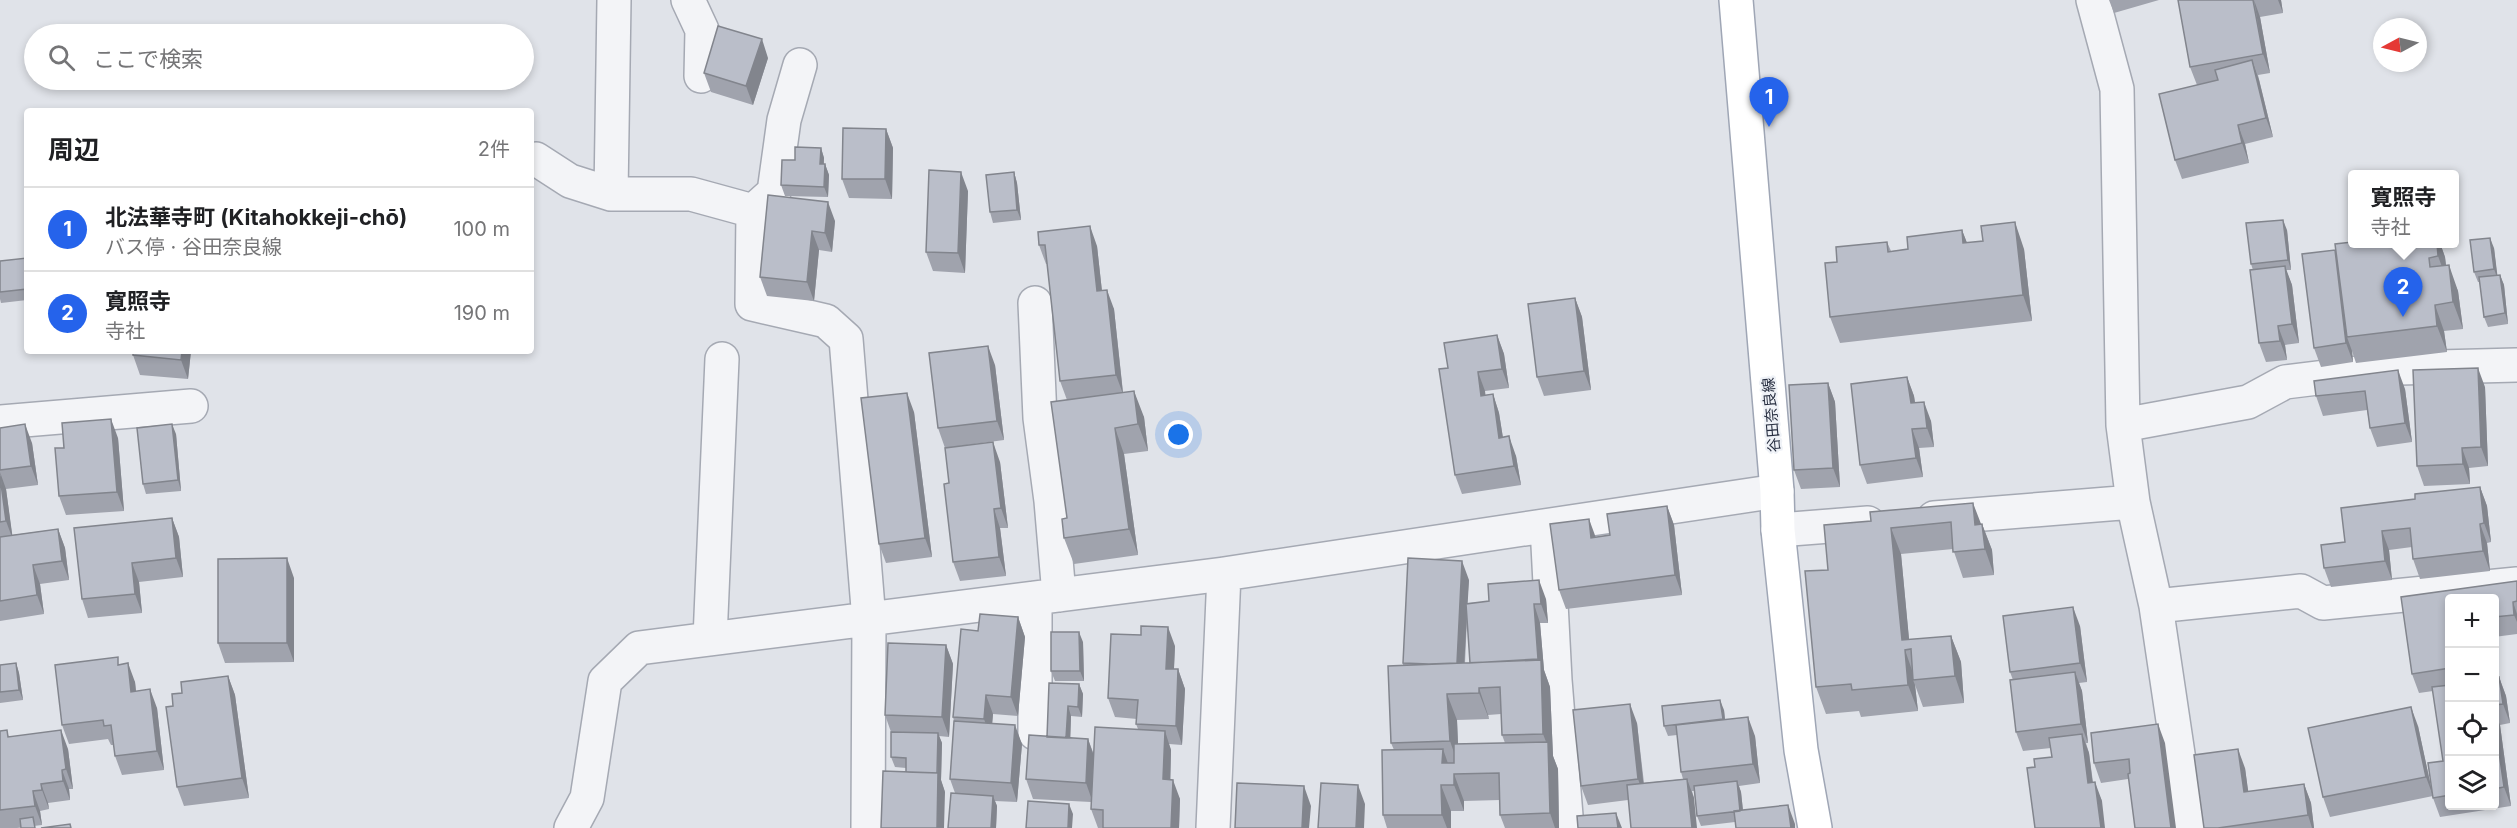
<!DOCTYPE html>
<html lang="ja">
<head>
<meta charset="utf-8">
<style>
  body { margin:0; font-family:Inter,"Noto Sans JP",sans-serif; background:#f6f6f6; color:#202124 }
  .controls { position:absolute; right:18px; bottom:18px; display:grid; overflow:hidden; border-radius:6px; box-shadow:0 3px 9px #0003 }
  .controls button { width:54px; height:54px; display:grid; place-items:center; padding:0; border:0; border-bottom:2px solid #e0e0e0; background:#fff; color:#202124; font:30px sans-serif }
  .compass { position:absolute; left:2373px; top:18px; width:54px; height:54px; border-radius:50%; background:#fff; box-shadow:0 3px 9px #0003; rotate:263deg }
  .you { position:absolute; left:1179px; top:435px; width:21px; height:21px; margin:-15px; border:4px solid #fff; border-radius:50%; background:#1a73e8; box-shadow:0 0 0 9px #1a73e833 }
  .badge { display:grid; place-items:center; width:39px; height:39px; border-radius:50%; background:#2563eb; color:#fff; font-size:20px; font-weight:700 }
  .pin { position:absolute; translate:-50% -50px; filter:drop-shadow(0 2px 3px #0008) }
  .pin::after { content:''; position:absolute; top:32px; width:21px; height:18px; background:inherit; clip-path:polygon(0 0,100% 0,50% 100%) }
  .popup { position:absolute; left:2348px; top:170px; width:111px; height:78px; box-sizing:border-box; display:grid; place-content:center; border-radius:6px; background:#fff; filter:drop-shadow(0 2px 4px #0005); font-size:20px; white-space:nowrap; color:#757577 }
  .popup b { font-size:22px; color:#202124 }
  .popup::after { content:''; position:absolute; left:50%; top:100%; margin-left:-12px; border:12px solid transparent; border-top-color:#fff }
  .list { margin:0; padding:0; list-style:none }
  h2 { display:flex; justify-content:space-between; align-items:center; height:78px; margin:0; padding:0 24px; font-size:26px }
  h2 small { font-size:20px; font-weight:400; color:#757577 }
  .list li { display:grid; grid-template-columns:39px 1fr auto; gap:18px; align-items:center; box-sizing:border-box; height:84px; padding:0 24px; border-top:2px solid #e0e0e0 }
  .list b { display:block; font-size:22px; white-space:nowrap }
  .list p { margin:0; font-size:20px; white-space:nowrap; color:#757577 }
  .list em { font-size:20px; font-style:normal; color:#757577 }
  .icon { flex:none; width:33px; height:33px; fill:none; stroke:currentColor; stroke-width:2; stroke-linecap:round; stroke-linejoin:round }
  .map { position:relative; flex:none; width:2517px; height:828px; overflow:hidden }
  .search { position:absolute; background:#fff; box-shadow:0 3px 9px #0003; left:24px; top:24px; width:510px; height:66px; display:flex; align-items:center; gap:15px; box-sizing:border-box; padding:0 21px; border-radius:33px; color:#757577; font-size:22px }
  .panel { position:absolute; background:#fff; box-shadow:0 3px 9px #0003; left:24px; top:108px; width:510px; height:246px; border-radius:6px }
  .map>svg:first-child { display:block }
</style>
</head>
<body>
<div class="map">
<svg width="2517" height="828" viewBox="0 0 2517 828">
  <rect width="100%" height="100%" fill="#e0e3e9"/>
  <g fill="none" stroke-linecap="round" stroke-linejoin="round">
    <!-- minor casing -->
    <g stroke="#a5a9b3" stroke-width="36">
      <path id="minor" d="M688 0 702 30 701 76
        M2093 0 2117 89 2123 425 2133 502 2156 606 2189 828
        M536 159 570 181 611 194H691L753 211 752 304 826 321 846 339 869 620 868 828
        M611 194 614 0
        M753 211 774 192 784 120 800 65
        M1035 303 1040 418 1051 501 1059 595
        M0 422 191 406
        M2123 425 2248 402 2285 382 2399 368 2517 365
        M1934 518 2133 502
        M1547 526 1555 680 1567 828
        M1778 530 1868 523
        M2156 606 2301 591 2323 603 2517 584
        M710 639 722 359
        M1035 733V598
        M571 828 587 798 605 681 639 648 1224 574 1777 491
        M1213 828 1224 574"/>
    </g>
    <!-- major casing -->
    <g stroke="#9fa6b5" stroke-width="36">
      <path id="major" d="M1736 0 1777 491 1778 530 1801 750 1815 828"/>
    </g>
    <!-- minor -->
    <use href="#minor" stroke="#f3f4f7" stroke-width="33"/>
    <!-- major -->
    <use href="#major" stroke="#fff" stroke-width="33"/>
  </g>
  <!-- wall -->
  <path fill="#a0a3ad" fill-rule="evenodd" d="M2109 0H2159L2114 13Z
    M2178 0H2281L2283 13 2260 17 2270 73 2258 75 2273 137 2245 144 2249 163 2182 179 2175 160 2197 85 2190 67Z
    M768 58 753 105 711 92 704 73Z
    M886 129 893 148 892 199 849 198 842 179Z
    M821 148 824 158V164H825L829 175 828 197 785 196 781 185 795 160Z
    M1014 172 1017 183 1021 220 993 223 990 212Z
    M968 191 965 273 933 271 926 252Z
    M768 195 835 221 832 252 819 250 814 301 767 296 760 277Z
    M1962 230 1967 243 2024 249 2032 321 1840 343 1830 317 1837 262 1887 242 1891 251 1908 249Z
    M2287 230 2291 270H2286L2292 285 2299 343 2285 345 2287 360 2266 362 2259 343 2253 270 2251 264Z
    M1038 232 1097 246 1102 291 1114 309 1123 392 1144 417 1148 451 1124 454 1138 555 1074 564 1064 538 1067 518V400L1060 381 1047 264H1046L1039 245Z
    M2352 243H2440L2445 257 2446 265 2458 291 2463 329 2444 331 2447 352 2356 363 2352 351 2353 362 2321 367 2314 348 2335 250 2337 255Z
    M2494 248 2497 275H2500L2504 285 2508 324 2488 327 2484 317 2480 282H2478L2474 272Z
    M27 259V300L1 303 0 299V261Z
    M1575 298 1582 317 1591 390 1544 396 1537 377Z
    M1497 335 1504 354 1509 388 1485 391V395L1493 394 1499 413 1503 438 1516 456 1521 485 1462 494 1455 475 1448 368Z
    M133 351H191L188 379 140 375 133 355Z
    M995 365 1004 440 945 448 938 428Z
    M1907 377 1914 396 1915 403 1931 421 1934 447 1919 448 1923 477 1867 484 1860 465Z
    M2314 381 2405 389 2412 442 2377 447 2370 428 2367 410 2323 416 2316 396Z
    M1828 383 1835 402 1840 487 1801 489 1794 470Z
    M2485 387 2488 466 2469 468 2470 484 2424 486 2417 466Z
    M914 412 932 557 886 563 879 544Z
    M0 428 32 443 38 485 6 489 12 535 58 529 65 548 69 580 40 584 44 614 0 621Z
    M176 434 181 491 146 494 143 484Z
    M118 438 124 511 66 515 59 496 64 448Z
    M1000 462 1008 528H1000L1006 576 960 581 953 562 949 483Z
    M2480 487 2487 506 2491 542 2487 543 2490 571 2420 579 2413 559 2412 547 2389 550 2392 580 2331 587 2324 568 2345 542 2415 499Z
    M1667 506 1674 525 1682 595 1566 609 1559 590 1595 537 1610 535Z
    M1870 512 1982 524 1992 550 1994 575 1963 578 1953 549 1901 554 1909 640 1951 636 1961 662 1964 703 1923 707 1915 685 1918 711 1861 717 1859 711 1826 714 1816 687 1828 570 1871 521Z
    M172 518 179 537 183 577 139 582 142 613 88 618 82 599Z
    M294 578V662L225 663 218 643Z
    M1469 580 1467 603 1546 599 1548 623H1540L1544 670 1550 687 1553 756 1558 769 1559 828H1505L1500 815V800L1464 801V811H1451V828H1387L1383 815 1394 750 1391 743 1403 665V663ZM1467 619 1470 663H1465ZM1501 714 1502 735 1505 743 1458 744 1457 720 1489 719 1488 715Z
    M2517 581V634L2494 637V598H2450V806H2494V678L2499 677 2506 696 2510 723 2500 725 2511 806 2440 817 2433 798 2443 761 2433 691 2419 693 2412 674 2401 597Z
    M1018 617 1025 637 1018 716 993 714 992 723 1022 744 1017 802 995 801 997 806 996 828H948L955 793 950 779 954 721 953 717 978 631Z
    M2080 626 2087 682 2079 683 2082 691 2088 743H2086L2089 753 2093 782 2102 801 2035 767 2052 757 2051 748 2023 751 2016 732 2013 680 2010 672Z
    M1083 642 1084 681H1055L1051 671Z
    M946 645 953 664 949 737 939 736 942 743 941 780 945 792 906 772V768L895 767 891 757V732L885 715Z
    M1175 646 1174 669H1178L1185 689 1182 745 1169 744 1171 750 1170 780 1180 799 1179 828H1098L1091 809V802L1033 799 1026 779 1047 737 1079 684 1083 694 1082 717 1071 716 1070 738 1088 739 1094 755 1138 729 1136 724 1137 719 1115 717 1108 698Z
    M16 663 19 673 23 700 0 703V665Z
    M120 664 135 682 136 691 157 708 164 770 122 775 115 756 114 745H111L108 739 69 744 62 725Z
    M228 676 235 695 249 798 184 806 177 787 173 706 182 693Z
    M1724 710 1725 719 1755 736 1760 783 1739 786 1741 792 1743 810 1795 824V828H1736L1735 822 1701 826 1697 816 1694 791H1692L1694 798 1628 800 1588 805 1581 786 1637 723 1644 783 1683 779 1681 772 1677 735 1668 736 1664 726Z
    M2418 726 2433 796 2330 817 2323 797Z
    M0 731 9 736 68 749 73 789H69L70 800 48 803 49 809 40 811 42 825 17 828H0Z
    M2165 743 2128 779 2101 783 2094 763Z
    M2245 768 2248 792 2304 784 2311 803 2314 828H2204Z"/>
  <!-- shaded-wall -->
  <path fill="#82858d" d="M2254 0 2260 17 2270 73 2263 54Z
    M2278 0H2281L2283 13Z
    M762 39 768 58 753 105 746 86Z
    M2252 60 2259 80 2273 137 2266 118Z
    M2238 125 2245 144 2249 163 2242 143Z
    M886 129 893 148 892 199 885 179Z
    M821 148 824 158 823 174 820 164Z
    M825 164 829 175 828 197 824 187Z
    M961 172 968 191 965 273 958 253Z
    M1014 172 1017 183 1021 220 1017 210Z
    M828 202 835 221 832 252 825 233Z
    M2283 220 2287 230 2291 270 2288 260Z
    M2015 222 2024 249 2032 321 2023 295Z
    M1090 226 1097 246 1104 310 1097 291Z
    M1962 230 1972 256 1963 243Z
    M812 231 819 250 814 301 807 282Z
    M2490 238 2494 248 2498 280 2494 269Z
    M2437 243H2440L2445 257 2448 283 2438 256Z
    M2335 250 2342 269 2347 337 2352 351 2353 362 2346 343Z
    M2449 265 2458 291 2463 329 2453 302Z
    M2285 266 2292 285 2299 343 2292 324Z
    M2500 275 2504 285 2508 324 2505 313Z
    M1107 290 1114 309 1123 394 1116 375Z
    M1575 298 1582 317 1591 390 1584 371Z
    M2435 305 2444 331 2447 352 2437 326Z
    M2278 326 2285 345 2287 360 2280 341Z
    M1497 335 1504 354 1509 388 1502 369Z
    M988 346 995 365 1004 440 997 421Z
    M182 351H191L188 379 181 360Z
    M2478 368 2485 387 2488 466 2481 447Z
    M2398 370 2405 389 2412 442 2405 423Z
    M1478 372 1485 391 1488 415 1481 396Z
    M1907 377 1914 396 1918 422 1911 403Z
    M1828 383 1835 402 1840 487 1833 468Z
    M1134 391 1144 417 1148 451 1138 424Z
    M907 393 914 412 932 557 925 538Z
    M1493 394 1499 413 1506 457 1499 438Z
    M1924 402 1931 421 1934 447 1927 428Z
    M111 419 118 438 124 511 117 492Z
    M25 424 32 443 38 485 31 466Z
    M172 424 176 434 181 491 178 480Z
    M1115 428 1124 454 1138 555 1129 529Z
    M1912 429 1919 448 1923 477 1916 458Z
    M1509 436 1516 456 1521 485 1514 466Z
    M993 442 1000 462 1008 528 1001 508Z
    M2462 448 2469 468 2470 484 2463 464Z
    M0 472 6 489 13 540 6 521Z
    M2480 487 2487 506 2491 542 2484 523Z
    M1973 503 1983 529 1985 551 1975 525Z
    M1667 506 1674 525 1682 595 1675 575Z
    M994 509 1000 528 1006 576 999 557Z
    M172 518 179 537 183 577 176 558Z
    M1589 519 1596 538H1591Z
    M1982 524 1992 550 1994 575 1985 549Z
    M2480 524 2487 543 2490 571 2483 551Z
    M1891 528 1901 554 1910 649 1902 640Z
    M58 529 65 548 69 580 62 561Z
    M2382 531 2389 550 2392 580 2385 561Z
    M287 558 294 578V662L287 643Z
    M1462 561 1469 580 1463 685 1456 666Z
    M132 563 139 582 142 613 135 594Z
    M33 565 40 584 44 614 37 595Z
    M1539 580 1546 599 1548 623 1541 604Z
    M2513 602 2517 614V622L2514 615Z
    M1534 604 1540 623 1544 670 1550 687 1553 756 1558 769 1559 828H1555L1550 813 1548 747 1543 734 1541 667 1538 659Z
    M2073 607 2080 626 2087 682 2080 663Z
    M1018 617 1025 637 1018 716 1011 697Z
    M1168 627 1175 646 1173 688 1166 669Z
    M1079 632 1083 642 1084 681 1080 671Z
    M1951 636 1961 662 1964 703 1955 676Z
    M946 645 953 664 949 737 942 717Z
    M1905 650 1914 676 1913 680 1915 685 1918 711 1908 685Z
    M16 663 19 673 23 700 19 690Z
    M128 663 135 682 138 711 131 692Z
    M1178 669 1185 689 1182 745 1176 726Z
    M2075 672 2082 691 2088 743 2081 724Z
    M228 676 235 695 249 798 242 778Z
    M2499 677 2506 696 2510 723 2503 704Z
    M1079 684 1083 694 1082 717 1078 707Z
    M1479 688 1488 715 1489 719 1479 693Z
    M150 689 157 708 164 770 157 751Z
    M1447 694 1457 720 1459 767 1450 741Z
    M986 695 993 714 991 739 984 719Z
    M1720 700 1724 710 1726 730 1723 719Z
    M1630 704 1637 723 1645 799 1638 779Z
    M1068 706 1071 716 1070 749 1066 739Z
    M2411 707 2418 726 2433 796 2426 777Z
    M2494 710 2500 725 2511 806 2504 787 2494 717Z
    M1748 717 1755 736 1760 783 1753 764Z
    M2158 724 2165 743 2176 828H2171Z
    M1015 725 1022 744 1017 802 1011 783Z
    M61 730 68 749 73 789 66 769Z
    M1165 731 1171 750 1170 798 1163 779Z
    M938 733 942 743 941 780 945 792 944 828H937Z
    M2082 734 2089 753 2095 802 2088 783Z
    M1088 739 1095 759 1093 803 1086 783Z
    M1443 749 1452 775 1442 763Z
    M2238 749 2245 768 2251 811 2244 792Z
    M62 770 69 789 70 800 63 781Z
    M1454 774 1464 801V811L1454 785Z
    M1687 779 1694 798 1697 828H1692Z
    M1173 780 1180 799 1179 828H1171Z
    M1737 781 1741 792 1744 821 1740 811Z
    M2095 782 2102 801 2105 828H2101Z
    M41 784 48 803 49 809 42 790Z
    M2304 784 2311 803 2314 828H2312L2308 815Z
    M1358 785 1365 804 1364 828H1356Z
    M1441 785 1451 811V828H1447L1442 815Z
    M1304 786 1311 806 1309 828H1302Z
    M33 791 40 811 42 825 35 806Z
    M993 796 997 806 996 828H991Z
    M1069 804 1073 814 1072 828H1068Z
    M1788 805 1795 824V828H1791Z
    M1616 813 1622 828H1618Z"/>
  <!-- building -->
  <path fill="#babec9" stroke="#82858d" stroke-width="1.5" d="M2178 0H2253L2263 54 2190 67Z
    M718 26 762 39 746 86 704 73Z
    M2252 60 2266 118 2238 125 2242 143 2175 160 2159 94 2218 80 2215 70Z
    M843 128 886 129 885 179H842Z
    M795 147 821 148 820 164H825L824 187 781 185 782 160H795Z
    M929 170 961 172 958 253 926 252Z
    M1014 172 1017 210 990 212 986 175Z
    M768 195 828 202 825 233 812 231 807 282 760 277Z
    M2283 220 2288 260 2251 264 2246 223Z
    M2015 222 2023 295 1830 317 1825 263 1837 262 1836 247 1887 242 1888 252 1908 249 1907 237 1962 230 1963 243 1983 241 1981 226Z
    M1090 226 1097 291 1107 290 1116 375 1060 381 1045 245H1039L1038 232Z
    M2490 238 2494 269 2474 272 2470 240Z
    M2352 242V243H2437L2438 256 2429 258 2430 267 2449 265 2453 302 2435 305 2437 326 2347 337 2335 244Z
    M2335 250 2346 343 2314 348 2302 254Z
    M27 258V289L0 292V261Z
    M2285 266 2292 324 2278 326 2280 341 2259 343 2250 270Z
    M2500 275 2505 313 2484 317 2479 277Z
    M1575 298 1584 371 1537 377 1528 304Z
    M1497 335 1502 369 1478 372 1481 396 1493 394 1499 438 1509 436 1514 466 1455 475 1439 369 1448 368 1444 343Z
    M988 346 997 421 938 428 929 353Z
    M133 351H182L181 360 133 355Z
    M2478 368 2481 447 2462 448 2463 464 2417 466 2413 370Z
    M2398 370 2405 423 2370 428 2365 391 2316 396 2314 381Z
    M1907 377 1911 403 1924 402 1927 428 1912 429 1916 458 1860 465 1851 384Z
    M1828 383 1833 468 1794 470 1789 385Z
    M1134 391 1138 424 1115 428 1129 529 1064 538 1062 519 1067 518 1051 402Z
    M907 393 925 538 879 544 861 398Z
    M111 419 117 492 59 496 55 448H64L62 423Z
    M25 424 31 466 0 470V428Z
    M172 424 178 480 143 484 137 428Z
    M993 442 1001 508 994 509 999 557 953 562 944 484 949 483 945 448Z
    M0 476 6 521 0 522Z
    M2480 487 2484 523 2480 524 2483 551 2413 559 2410 528 2382 531 2385 561 2324 568 2321 545 2345 542 2341 508 2415 499V494Z
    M1973 503 1975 525 1982 524 1985 549 1953 552 1951 522 1891 528 1902 640 1951 636 1955 676 1913 680 1911 649 1905 650 1908 685 1852 690 1851 684 1816 687 1805 571 1828 570 1824 525 1871 521 1870 512Z
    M1667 506 1675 575 1559 590 1550 524 1589 519 1591 538 1610 535 1607 514Z
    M172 518 176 558 132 563 135 594 82 599 74 528Z
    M58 529 62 561 33 565 37 595 0 601V537Z
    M287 558V643H218V559Z
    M1408 558 1462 561 1457 663 1429 664 1403 663Z
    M1539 580 1541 604H1534L1538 659 1470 663 1466 604 1489 601 1488 584Z
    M2517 581V601L2513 602 2514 615 2494 617V598H2450V668L2412 674 2401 597Z
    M2073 607 2080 663 2010 672 2003 616Z
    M980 614 1018 617 1011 697 986 695 984 719 953 717 961 629 978 631Z
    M1141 626 1168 627 1166 669H1178L1176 726 1136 724 1138 700 1108 698 1111 634 1141 635Z
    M1051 632H1079L1080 671H1051Z
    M888 643 946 645 942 717 885 715Z
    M118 657V665L128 663 131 692 150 689 157 751 115 756 111 725 104 726 103 720 62 725 55 665Z
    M1541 660 1543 734 1502 735 1500 687 1479 688V693L1447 694 1450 741 1391 743 1388 666Z
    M16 663 19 690 0 692V665Z
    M2075 672 2081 724 2016 732 2010 680Z
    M228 676 242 778 177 787 166 707 173 706 172 694 182 693 181 682Z
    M2499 677 2503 704 2494 705V678Z
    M1049 683 1079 684 1078 707 1068 706 1066 738 1047 737Z
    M2450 685V795L2433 798 2428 763 2443 761 2432 687Z
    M1720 700 1723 719 1664 726 1662 706Z
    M1630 704 1638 779 1581 786 1573 710Z
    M2411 707 2426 777 2323 797 2308 728Z
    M1748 717 1753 764 1681 772 1676 725Z
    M2494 717 2504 787 2494 789Z
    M954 721 1015 725 1011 783 950 779Z
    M2158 724 2171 828H2135L2128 774 2130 773 2129 759 2094 763 2091 733Z
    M1095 727 1165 731 1163 779 1173 780 1171 828H1103V810L1091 809Z
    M7 730 8 737 61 730 66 769 62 770 63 781 41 784 42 790 33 791 35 806 0 810V731Z
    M891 732 938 733 937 773 906 772V758L891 757Z
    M2082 734 2088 783 2095 782 2101 828H2035L2027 768 2035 767 2034 759 2052 757 2049 738Z
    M1029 735 1088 739 1086 783 1026 779Z
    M1548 742 1550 813 1500 815 1499 773 1454 774V785H1441L1442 815H1383L1382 750 1443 749 1442 763H1454V744Z
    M2238 749 2244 792 2304 784 2308 815 2218 828H2204L2194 755Z
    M883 771 938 773 937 828H881Z
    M1687 779 1692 828H1631L1627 785Z
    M1737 781 1740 811 1697 816 1694 786Z
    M1237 783 1304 786 1302 828H1235Z
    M1321 783 1358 785 1356 828H1318Z
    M951 793 993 796 991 828H948Z
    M1028 801 1069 804 1068 828H1026Z
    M1788 805 1791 828H1736L1734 811Z
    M1616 813 1618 828H1578L1577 816Z
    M33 817 35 828H21L20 819Z
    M70 824 71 828H41Z"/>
  <g text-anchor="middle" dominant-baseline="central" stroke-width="4.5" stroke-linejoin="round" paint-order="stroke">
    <!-- street labels -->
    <g font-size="15" fill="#282f41" stroke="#eff2f7">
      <text transform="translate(1771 415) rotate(-95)">谷田奈良線</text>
    </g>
  </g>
</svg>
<div class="controls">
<button>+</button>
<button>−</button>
<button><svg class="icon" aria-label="locate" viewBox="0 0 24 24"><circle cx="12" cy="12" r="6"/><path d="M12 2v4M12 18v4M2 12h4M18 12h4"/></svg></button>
<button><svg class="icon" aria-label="layers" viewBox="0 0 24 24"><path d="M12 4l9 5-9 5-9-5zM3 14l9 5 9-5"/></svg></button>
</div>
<svg class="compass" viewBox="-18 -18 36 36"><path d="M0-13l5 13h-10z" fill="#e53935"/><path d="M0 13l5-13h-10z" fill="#757577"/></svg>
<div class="you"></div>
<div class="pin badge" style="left:1769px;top:127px">1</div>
<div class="pin badge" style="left:2403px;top:317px">2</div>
<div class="popup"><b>寛照寺</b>寺社</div>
<div class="search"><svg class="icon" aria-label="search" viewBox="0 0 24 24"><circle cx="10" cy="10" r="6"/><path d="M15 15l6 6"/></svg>ここで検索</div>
<section class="panel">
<h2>周辺<small>2件</small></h2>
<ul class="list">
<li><span class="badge">1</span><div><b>北法華寺町 (Kitahokkeji-chō)</b><p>バス停 · 谷田奈良線</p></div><em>100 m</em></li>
<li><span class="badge">2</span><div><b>寛照寺</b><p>寺社</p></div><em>190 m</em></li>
</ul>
</section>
</div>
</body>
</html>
